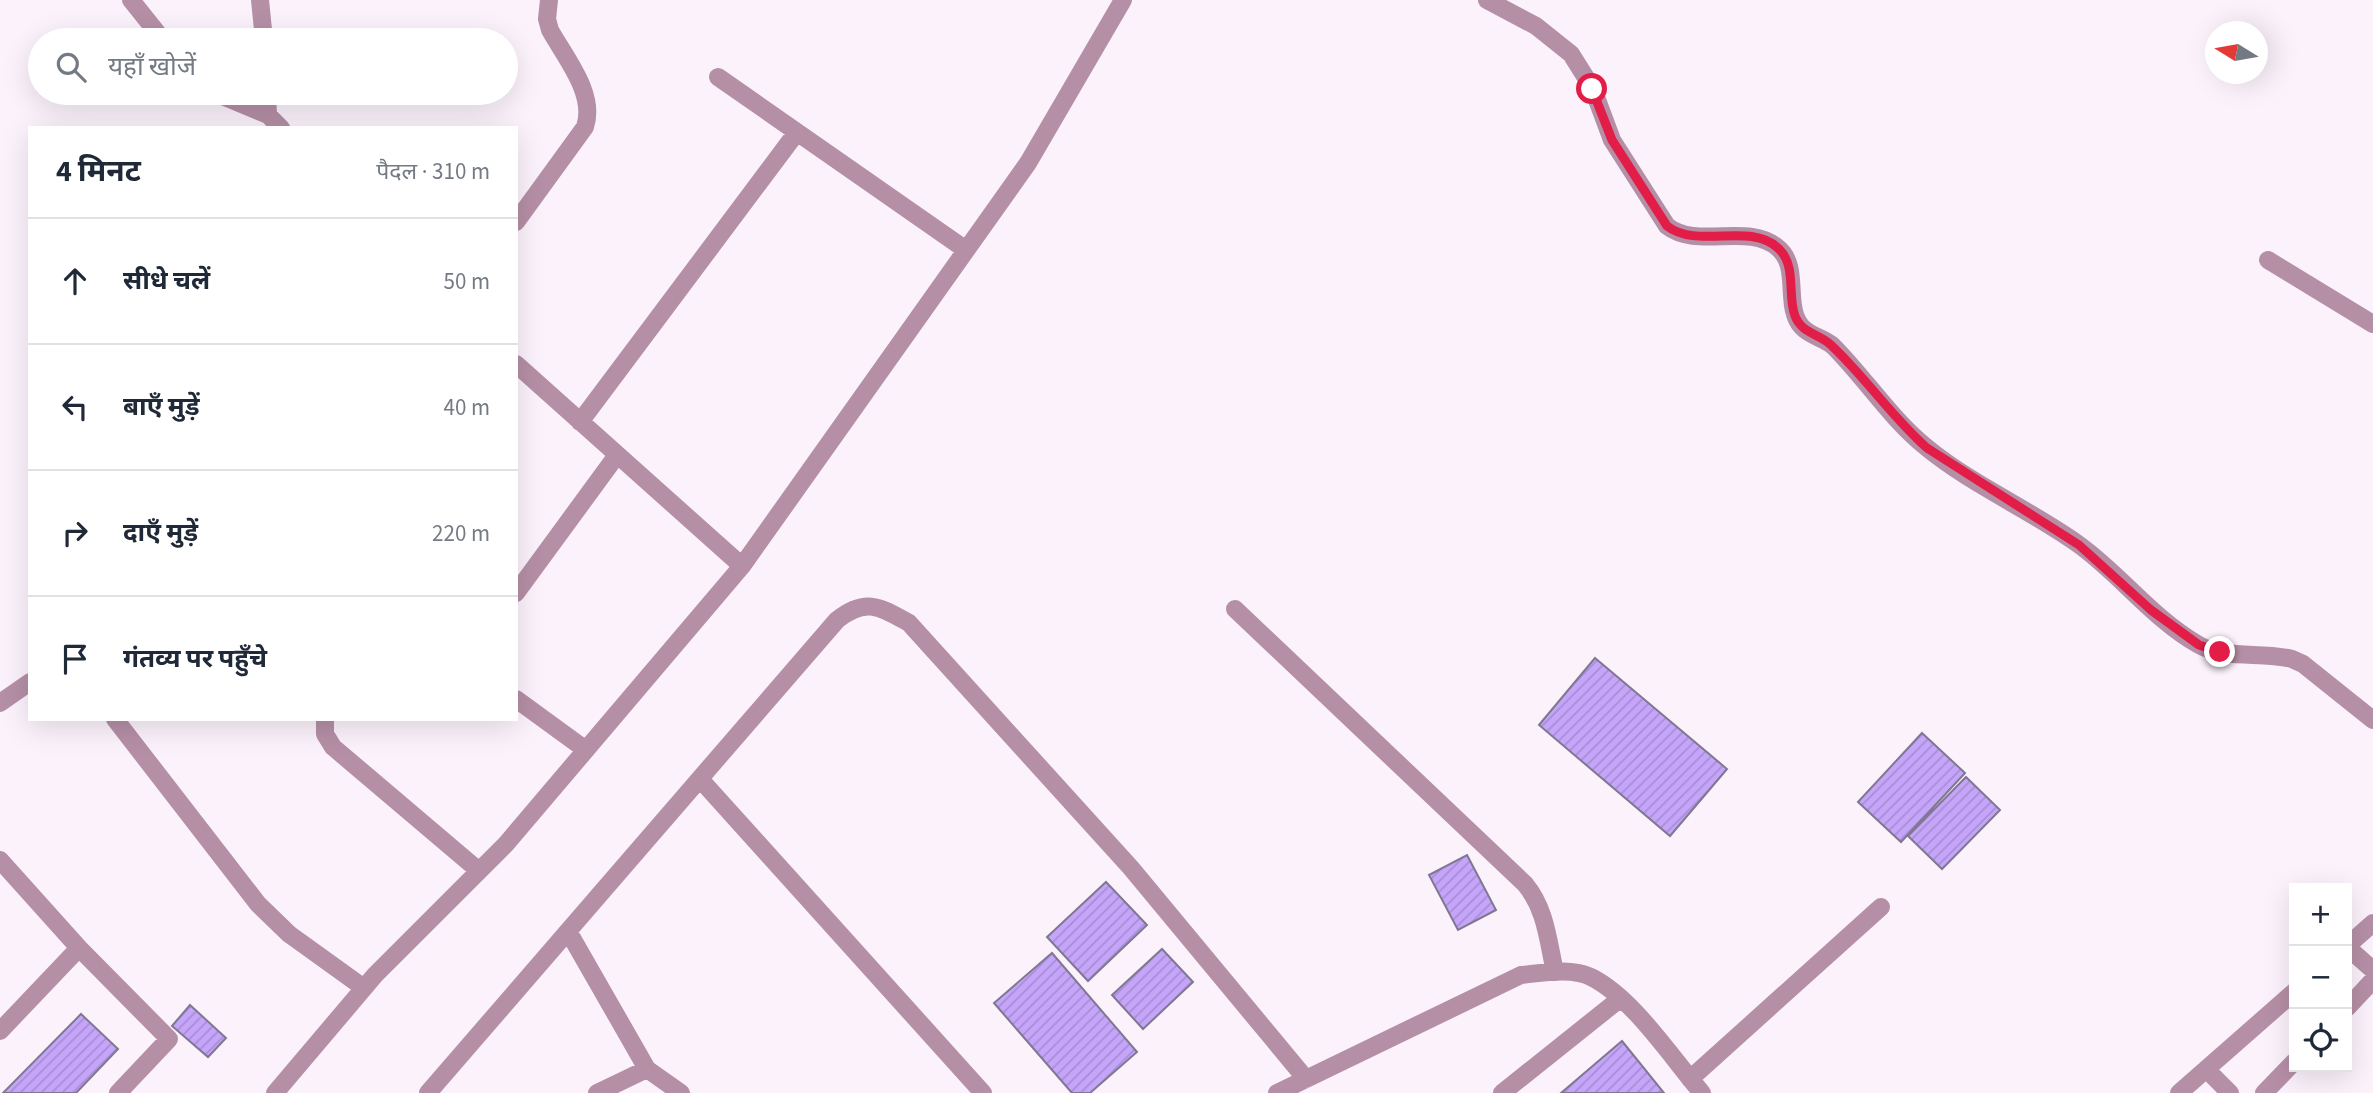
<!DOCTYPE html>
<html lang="hi">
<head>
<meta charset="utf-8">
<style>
  body { margin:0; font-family:"Source Sans 3","Noto Sans Devanagari",sans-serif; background:#f2f2f3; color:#1f2937 }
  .controls { position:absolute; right:21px; bottom:21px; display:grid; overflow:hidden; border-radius:0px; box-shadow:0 7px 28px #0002 }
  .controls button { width:63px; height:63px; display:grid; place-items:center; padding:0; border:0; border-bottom:2px solid #e0e1e3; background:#fff; color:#1f2937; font:35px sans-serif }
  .compass { position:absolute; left:2205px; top:21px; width:63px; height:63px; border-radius:50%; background:#fff; box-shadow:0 7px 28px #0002; rotate:281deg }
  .stop { position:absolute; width:21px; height:21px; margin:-16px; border:5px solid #e11d48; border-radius:50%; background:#fff }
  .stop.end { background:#e11d48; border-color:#fff; box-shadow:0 2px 7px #0008 }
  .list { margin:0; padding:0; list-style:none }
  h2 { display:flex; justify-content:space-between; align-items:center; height:91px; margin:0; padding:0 28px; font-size:30px }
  h2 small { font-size:23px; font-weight:400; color:#747a83 }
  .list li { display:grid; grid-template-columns:46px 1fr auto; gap:21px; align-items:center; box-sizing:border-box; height:126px; padding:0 28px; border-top:2px solid #e0e1e3 }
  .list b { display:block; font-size:26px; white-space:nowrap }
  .list em { font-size:23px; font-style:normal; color:#747a83 }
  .icon { flex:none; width:38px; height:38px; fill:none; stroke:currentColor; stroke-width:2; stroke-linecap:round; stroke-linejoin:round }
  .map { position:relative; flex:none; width:2373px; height:1093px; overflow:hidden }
  .search { position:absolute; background:#fff; box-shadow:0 7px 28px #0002; left:28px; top:28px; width:490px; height:77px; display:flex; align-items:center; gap:18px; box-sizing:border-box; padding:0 24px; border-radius:38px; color:#747a83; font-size:26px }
  .panel { position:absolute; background:#fff; box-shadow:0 7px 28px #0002; left:28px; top:126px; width:490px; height:595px; border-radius:0px }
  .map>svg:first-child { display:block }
</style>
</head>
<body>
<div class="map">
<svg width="2373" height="1093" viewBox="0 0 2373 1093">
  <defs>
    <pattern id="building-hatch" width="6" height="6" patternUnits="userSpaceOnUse" patternTransform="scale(1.75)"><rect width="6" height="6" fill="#c5a5fa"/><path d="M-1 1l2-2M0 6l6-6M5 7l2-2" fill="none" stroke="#a88dd5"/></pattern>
  </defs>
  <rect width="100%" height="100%" fill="#fbf2fc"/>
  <!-- building -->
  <path fill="url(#building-hatch)" stroke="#807792" stroke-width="2" d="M1595 658 1727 769 1670 836 1539 725Z
    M1922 733 1965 773 1901 842 1858 802Z
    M1966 777 2000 810 1942 869 1908 836Z
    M1467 855 1496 910 1458 930 1429 875Z
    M1106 882 1147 925 1088 981 1047 937Z
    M1162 949 1193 982 1143 1029 1112 995Z
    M1052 953 1137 1052 1090 1093H1072L994 1003Z
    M190 1005 226 1038 208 1057 172 1026Z
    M81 1014 118 1049 76 1093H3Z
    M1622 1041 1664 1093H1561Z"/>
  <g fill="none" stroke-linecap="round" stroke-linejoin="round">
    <!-- minor -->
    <path stroke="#b58fa6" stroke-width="18" d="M131 0 163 40
      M260 0 264 40
      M1487 0 1536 26 1571 54 1593 89 1612 140 1667 226C1698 250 1748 222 1778 248 1801 267 1783 306 1802 327 1810 336 1824 338 1833 346 1865 378 1891 419 1926 447 1972 485 2029 509 2078 544 2120 574 2153 619 2199 645 2226 660 2263 651 2292 659L2303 664 2373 720
      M718 77 966 250
      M215 93 268 115 281 128
      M267 93 268 115
      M516 222 585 127C596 94 566 59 550 30L547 19 549 0
      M2268 260 2373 324
      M516 364 742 566
      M580 422 797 132
      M516 593 617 455
      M1235 609 1525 884C1546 909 1548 941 1555 972
      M516 699 586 750
      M0 703 30 682
      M115 719 258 904 289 934 364 988
      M325 719V734L333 747 478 870
      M700 779 983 1093
      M0 860 79 948 169 1039 118 1093
      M568 931 647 1069 681 1093
      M2347 946 2373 923
      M2347 947 2373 970
      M2347 1008 2373 980
      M0 1031 79 948
      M2206 1069 2230 1093
      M1690 1079 1881 907
      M275 1093 375 975 506 844 742 566 1028 163 1123 0
      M428 1093 837 620C866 597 880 607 909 623L1131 868 1306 1079
      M597 1093 647 1069
      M1277 1093 1521 975C1541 973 1572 967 1591 977 1633 998 1671 1057 1702 1093
      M1502 1093 1621 998
      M2179 1093 2294 992
      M2264 1093 2294 1062"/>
  </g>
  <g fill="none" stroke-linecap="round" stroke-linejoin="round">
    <!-- route -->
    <path stroke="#e11d48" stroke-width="9" d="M1592 89 1612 140 1667 226C1698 250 1751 221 1779 249 1797 267 1787 295 1795 316 1802 334 1821 334 1832 346 1866 378 1892 417 1927 448L2079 545 2151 610 2199 645 2220 652"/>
  </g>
</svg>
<div class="controls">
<button>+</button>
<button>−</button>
<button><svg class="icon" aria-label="locate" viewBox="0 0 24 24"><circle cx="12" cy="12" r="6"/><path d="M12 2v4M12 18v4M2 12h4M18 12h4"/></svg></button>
</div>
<svg class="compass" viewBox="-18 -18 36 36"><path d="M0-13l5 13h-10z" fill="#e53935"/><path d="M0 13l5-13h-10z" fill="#747a83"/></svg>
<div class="stop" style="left:1592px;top:89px"></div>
<div class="stop end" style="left:2220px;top:652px"></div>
<div class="search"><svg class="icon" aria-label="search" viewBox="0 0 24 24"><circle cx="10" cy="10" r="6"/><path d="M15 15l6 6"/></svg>यहाँ खोजें</div>
<section class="panel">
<h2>4 मिनट<small>पैदल · 310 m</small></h2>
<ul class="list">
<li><svg class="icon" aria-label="ahead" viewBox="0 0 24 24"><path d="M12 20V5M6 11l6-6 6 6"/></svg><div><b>सीधे चलें</b></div><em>50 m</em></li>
<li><svg class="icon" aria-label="left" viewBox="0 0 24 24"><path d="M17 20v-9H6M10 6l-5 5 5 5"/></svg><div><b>बाएँ मुड़ें</b></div><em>40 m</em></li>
<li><svg class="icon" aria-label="right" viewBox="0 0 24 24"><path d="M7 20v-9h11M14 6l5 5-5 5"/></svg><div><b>दाएँ मुड़ें</b></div><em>220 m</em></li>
<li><svg class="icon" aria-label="arrive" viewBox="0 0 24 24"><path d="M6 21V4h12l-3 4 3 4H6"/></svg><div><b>गंतव्य पर पहुँचे</b></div></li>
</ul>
</section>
</div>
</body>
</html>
